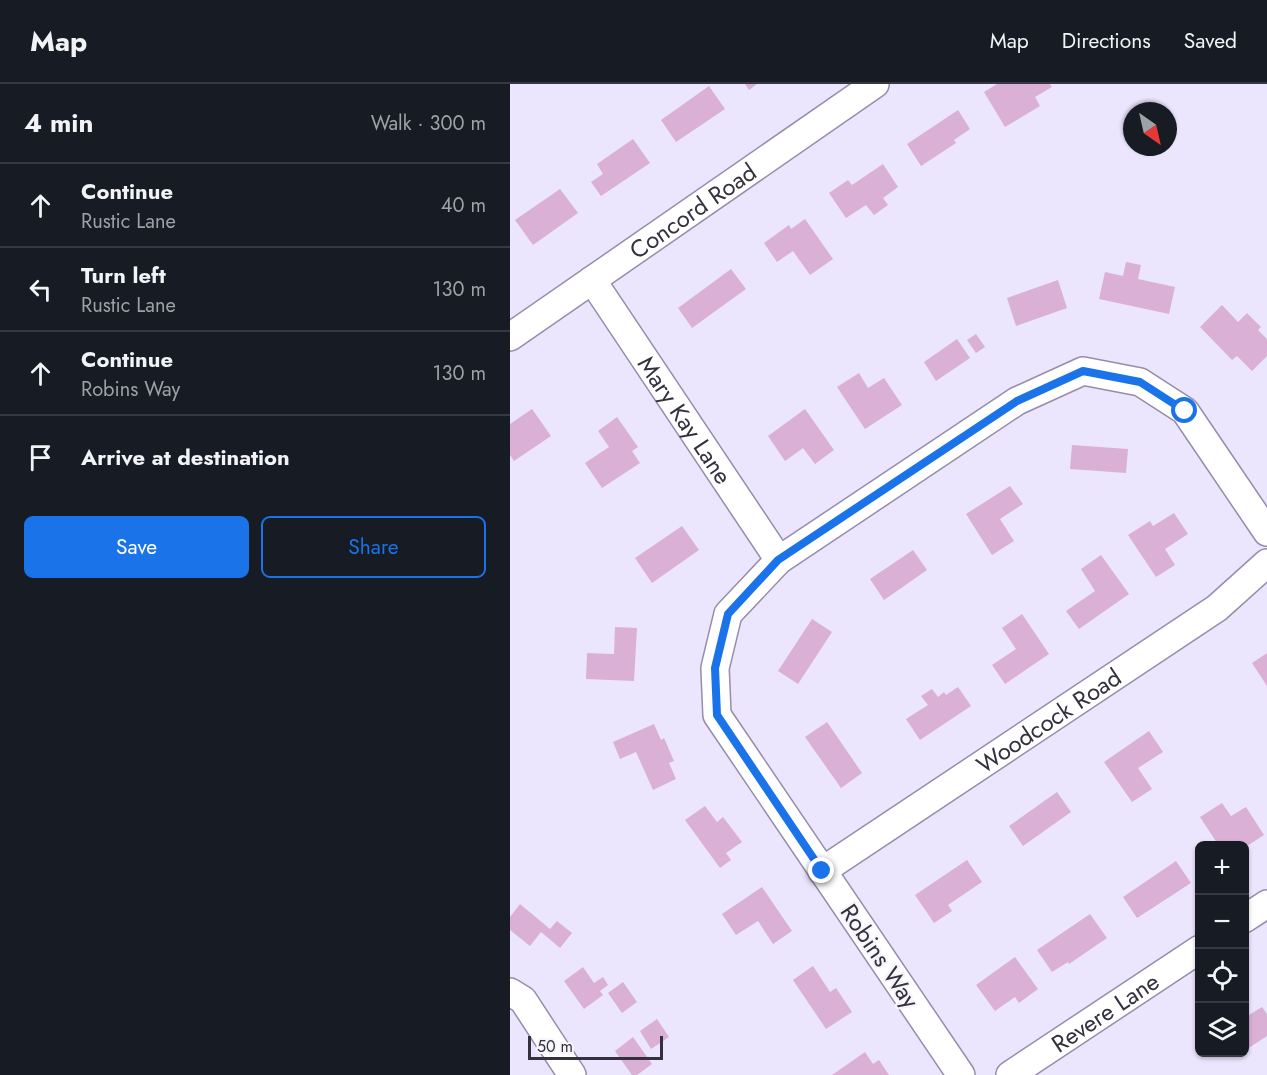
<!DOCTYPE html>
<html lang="en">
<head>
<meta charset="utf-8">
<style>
  body { margin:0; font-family:Jost,sans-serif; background:#20242c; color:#f1f3f6 }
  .controls { position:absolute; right:18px; bottom:18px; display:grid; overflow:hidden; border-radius:9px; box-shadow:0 2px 4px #0004 }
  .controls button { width:54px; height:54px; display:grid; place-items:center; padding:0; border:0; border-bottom:2px solid #363941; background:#171b24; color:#f1f3f6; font:30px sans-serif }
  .compass { position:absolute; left:613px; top:18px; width:54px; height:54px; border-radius:50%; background:#171b24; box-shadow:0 2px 4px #0004; rotate:146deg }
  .scale { position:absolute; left:18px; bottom:15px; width:135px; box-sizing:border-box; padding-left:6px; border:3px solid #34303d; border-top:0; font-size:16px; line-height:21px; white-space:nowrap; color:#34303d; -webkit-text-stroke:4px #f7f5fc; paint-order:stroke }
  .stop { position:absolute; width:18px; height:18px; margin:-14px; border:4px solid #1a73e8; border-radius:50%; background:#fff }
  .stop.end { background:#1a73e8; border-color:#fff; box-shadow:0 2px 6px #0008 }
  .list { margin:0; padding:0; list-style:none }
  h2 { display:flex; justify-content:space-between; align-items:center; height:78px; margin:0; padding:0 24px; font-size:26px }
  h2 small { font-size:20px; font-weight:400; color:#9ea1a6 }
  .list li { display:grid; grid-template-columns:39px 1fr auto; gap:18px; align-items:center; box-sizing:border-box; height:84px; padding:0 24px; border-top:2px solid #363941 }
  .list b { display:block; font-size:22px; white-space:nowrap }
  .list p { margin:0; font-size:20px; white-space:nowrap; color:#9ea1a6 }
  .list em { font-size:20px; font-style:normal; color:#9ea1a6 }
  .actions { display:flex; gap:12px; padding:18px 24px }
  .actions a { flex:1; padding:14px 0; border:2px solid #1a73e8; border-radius:9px; text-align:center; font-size:21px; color:#1a73e8 }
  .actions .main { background:#1a73e8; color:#fff }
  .icon { flex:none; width:33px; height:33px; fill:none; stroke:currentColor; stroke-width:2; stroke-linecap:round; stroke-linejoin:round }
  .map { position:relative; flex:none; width:757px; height:991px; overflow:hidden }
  header { display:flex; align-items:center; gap:36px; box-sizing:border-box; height:84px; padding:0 30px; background:#171b24; border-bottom:2px solid #363941 }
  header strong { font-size:28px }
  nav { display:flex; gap:33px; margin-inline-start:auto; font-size:21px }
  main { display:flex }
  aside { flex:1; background:#171b24 }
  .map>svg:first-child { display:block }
</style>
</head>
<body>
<header>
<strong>Map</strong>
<nav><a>Map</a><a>Directions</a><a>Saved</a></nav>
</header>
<main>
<aside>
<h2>4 min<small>Walk · 300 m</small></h2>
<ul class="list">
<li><svg class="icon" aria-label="ahead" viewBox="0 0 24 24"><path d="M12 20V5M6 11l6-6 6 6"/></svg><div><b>Continue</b><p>Rustic Lane</p></div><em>40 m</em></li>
<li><svg class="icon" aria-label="left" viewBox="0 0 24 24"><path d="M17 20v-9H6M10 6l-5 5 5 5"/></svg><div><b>Turn left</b><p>Rustic Lane</p></div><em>130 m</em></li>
<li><svg class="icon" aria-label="ahead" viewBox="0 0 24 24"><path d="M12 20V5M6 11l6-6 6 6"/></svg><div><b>Continue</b><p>Robins Way</p></div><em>130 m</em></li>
<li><svg class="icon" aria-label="arrive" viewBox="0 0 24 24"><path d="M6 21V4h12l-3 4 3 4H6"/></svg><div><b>Arrive at destination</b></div></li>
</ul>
<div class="actions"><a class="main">Save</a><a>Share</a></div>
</aside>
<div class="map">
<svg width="757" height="991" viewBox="0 0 757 991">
  <rect width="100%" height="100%" fill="#ece5fe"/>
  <!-- building -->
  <path fill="#dab0d7" d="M235 0H247L239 6Z
    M487 0H540L542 3 525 13 530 22 495 43 474 8Z
    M199 2 215 25 166 58 151 36Z
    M448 26 460 45 444 56 446 59 411 82 397 60Z
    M123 55 140 79 91 112 81 98 93 90 87 80Z
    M373 80 388 103 373 114 378 121 364 131 356 121 336 134 319 109 338 96 342 101Z
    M50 105 68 129 23 161 5 136Z
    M295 135 323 175 300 191 283 167 267 178 254 159 279 141 281 145Z
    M616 178 631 181 628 195 665 203 659 230 589 215 595 188 613 192Z
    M221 185 236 205 182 244 168 224Z
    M548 196 557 224 506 242 497 214Z
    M712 221 728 238 737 229 751 243 748 246 757 255V272L742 287 727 272 722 276 690 243Z
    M466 250 475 263 466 269 457 256Z
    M447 255 460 274 426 297 414 278Z
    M349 289 358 304 374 294 392 321 355 345 327 303Z
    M22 325 41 352 4 377 0 371V340Z
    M295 325 324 366 305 380 293 364 275 377 258 352Z
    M107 333 128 363 122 367 130 379 92 404 75 379 99 363 88 347Z
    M562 361 618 365 616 389 560 385Z
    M500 402 513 420 490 435 504 457 482 471 456 430Z
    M664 429 678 450 655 465 665 481 646 493 618 451 640 437 643 442Z
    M172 442 189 466 142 499 125 474Z
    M403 466 417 486 374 516 360 495Z
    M591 471 619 510 569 545 556 527 585 507 571 485Z
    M512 530 539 570 495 600 482 581 506 565 492 544Z
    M302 535 322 548 288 600 268 587Z
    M105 543 127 544 124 597 76 595 77 569 104 570Z
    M757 569V602L742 579Z
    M448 603 461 622 410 656 396 635 418 621 411 612 422 605 428 613 434 608 436 611Z
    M317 638 352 689 331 704 295 653Z
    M144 640 151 656 154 654 164 677 159 679 166 695 143 706 126 668 110 675 103 658Z
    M639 647 653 668 628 684 642 705 622 718 594 678Z
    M547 708 561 728 513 762 499 742Z
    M712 719 721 732 736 723 754 751 734 764V762H729L728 759 724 762H709L690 733Z
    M195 722 207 738 213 733 232 758 216 769 221 776 210 784 175 736Z
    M457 776 472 798 438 821 442 827 424 839 405 811Z
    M666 777 681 799 627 834 613 813Z
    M252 803 282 847 263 860 248 837 226 851 212 830Z
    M10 820 40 845 47 837 62 849 50 864 31 848 20 862 0 846V833Z
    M580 830 597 854 559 880 558 878 542 888 527 866Z
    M505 873 528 905 509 919 505 913 485 927 466 901Z
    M303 882 320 908 326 904 342 928 316 945 283 896Z
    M73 883 84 899 93 893 98 901 90 907 93 911 74 925 54 897Z
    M113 898 127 918 112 929 98 909Z
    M752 923 757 930V952L734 967V934Z
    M147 935 159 953 141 965 130 947Z
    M123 953 142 980 127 991H122L105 967Z
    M355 968 363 980 369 976 379 991H322Z"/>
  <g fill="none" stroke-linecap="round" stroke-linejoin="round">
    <!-- minor casing -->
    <g stroke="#958daa" stroke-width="30">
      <g id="minor">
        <path id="s1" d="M82 196 269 476"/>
        <path id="s2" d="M0 253 365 0"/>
        <path id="s3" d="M312 787 707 524 757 479"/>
        <path d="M734 835 757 820"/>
        <path d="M0 908 13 916 62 991"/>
        <path d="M451 991 207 631 205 584 218 530 269 476 507 317 573 287 630 298 675 327 757 448"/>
        <path id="s4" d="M500 991 690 865"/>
      </g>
    </g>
    <!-- minor -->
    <use href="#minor" stroke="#fff" stroke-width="27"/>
  </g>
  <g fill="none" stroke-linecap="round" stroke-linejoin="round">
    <!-- route -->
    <path stroke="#1a73e8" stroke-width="8" d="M312 787 207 631 205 584 218 530 268 476 507 317 573 287 630 298 675 327"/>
  </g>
  <g text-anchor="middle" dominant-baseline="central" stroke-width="4.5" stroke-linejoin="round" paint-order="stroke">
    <!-- street labels -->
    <g font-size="24" fill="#34303d" stroke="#f7f5fc">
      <text stroke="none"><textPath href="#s2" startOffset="222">Concord Road</textPath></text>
      <text stroke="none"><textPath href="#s1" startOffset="168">Mary Kay Lane</textPath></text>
      <text stroke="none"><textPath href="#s3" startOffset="272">Woodcock Road</textPath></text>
      <text transform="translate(370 872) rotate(56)">Robins Way</text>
      <text stroke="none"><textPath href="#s4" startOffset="114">Revere Lane</textPath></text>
    </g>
  </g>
</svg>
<div class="controls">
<button>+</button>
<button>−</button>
<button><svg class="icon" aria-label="locate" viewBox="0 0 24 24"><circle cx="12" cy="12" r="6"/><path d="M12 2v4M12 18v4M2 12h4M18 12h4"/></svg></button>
<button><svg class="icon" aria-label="layers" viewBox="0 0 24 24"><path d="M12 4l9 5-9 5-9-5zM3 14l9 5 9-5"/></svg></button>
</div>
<svg class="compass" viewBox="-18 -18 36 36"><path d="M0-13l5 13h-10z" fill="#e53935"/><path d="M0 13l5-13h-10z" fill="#9ea1a6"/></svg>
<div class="scale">50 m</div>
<div class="stop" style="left:675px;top:327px"></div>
<div class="stop end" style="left:312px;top:787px"></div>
</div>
</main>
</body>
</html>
